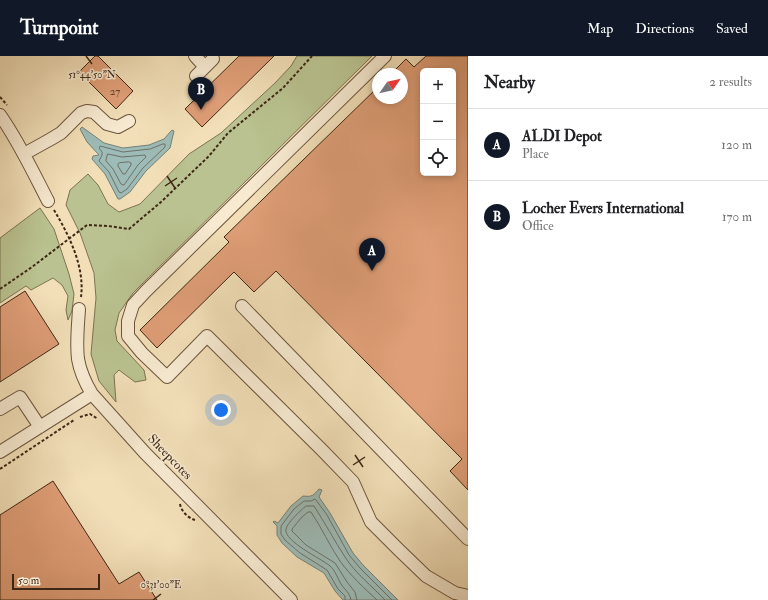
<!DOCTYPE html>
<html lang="en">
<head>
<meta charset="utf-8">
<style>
  body { margin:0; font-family:"IM FELL Double Pica",serif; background:#f6f6f6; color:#202124 }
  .controls { position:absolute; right:12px; top:12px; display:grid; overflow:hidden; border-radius:6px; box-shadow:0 2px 6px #0003 }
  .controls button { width:36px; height:36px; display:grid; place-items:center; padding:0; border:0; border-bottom:1px solid #e0e0e0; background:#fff; color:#202124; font:20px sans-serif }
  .compass { position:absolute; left:372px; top:12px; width:36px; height:36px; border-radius:50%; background:#fff; box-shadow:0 2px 6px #0003; rotate:56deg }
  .scale { position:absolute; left:12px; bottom:10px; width:88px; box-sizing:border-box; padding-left:4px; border:2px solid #3f2715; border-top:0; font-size:11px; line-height:14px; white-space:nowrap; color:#3f2715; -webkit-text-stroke:3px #f7ead1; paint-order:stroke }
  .you { position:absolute; left:221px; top:354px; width:14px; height:14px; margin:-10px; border:3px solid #fff; border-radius:50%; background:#1a73e8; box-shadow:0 0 0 6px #1a73e833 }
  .badge { display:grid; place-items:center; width:26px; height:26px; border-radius:50%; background:#111827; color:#fff; font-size:13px; font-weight:700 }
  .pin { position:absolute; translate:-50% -33px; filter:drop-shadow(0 1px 2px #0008) }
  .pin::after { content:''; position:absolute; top:21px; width:14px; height:12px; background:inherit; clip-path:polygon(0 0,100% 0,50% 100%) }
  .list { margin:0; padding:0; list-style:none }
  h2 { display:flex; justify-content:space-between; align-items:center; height:52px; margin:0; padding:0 16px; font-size:17px }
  h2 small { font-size:13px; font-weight:400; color:#757577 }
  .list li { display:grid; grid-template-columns:26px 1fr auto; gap:12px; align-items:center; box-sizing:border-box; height:72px; padding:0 16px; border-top:1px solid #e0e0e0 }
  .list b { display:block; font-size:15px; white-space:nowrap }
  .list p { margin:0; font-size:13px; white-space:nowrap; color:#757577 }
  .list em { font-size:13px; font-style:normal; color:#757577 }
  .icon { flex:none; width:22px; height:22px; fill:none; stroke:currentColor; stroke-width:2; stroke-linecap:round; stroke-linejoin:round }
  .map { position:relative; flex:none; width:468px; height:544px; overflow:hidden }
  header { display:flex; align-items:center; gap:24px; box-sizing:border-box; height:56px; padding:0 20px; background:#111827; color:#fff }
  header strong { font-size:19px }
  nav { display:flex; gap:22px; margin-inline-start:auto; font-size:14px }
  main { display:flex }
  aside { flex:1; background:#fff }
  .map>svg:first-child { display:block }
</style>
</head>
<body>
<header>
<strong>Turnpoint</strong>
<nav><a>Map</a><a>Directions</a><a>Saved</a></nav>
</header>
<main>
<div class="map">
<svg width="468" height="544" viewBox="0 0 468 544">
  <rect width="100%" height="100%" fill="#f2dfb8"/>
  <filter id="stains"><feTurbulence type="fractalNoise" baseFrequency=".005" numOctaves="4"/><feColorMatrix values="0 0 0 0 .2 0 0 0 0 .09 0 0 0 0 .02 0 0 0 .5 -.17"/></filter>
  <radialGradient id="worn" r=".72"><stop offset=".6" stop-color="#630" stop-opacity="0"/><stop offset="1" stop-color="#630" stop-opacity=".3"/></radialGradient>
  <!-- green -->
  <path fill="#b9c290" stroke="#7c7452" d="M297 0H372L133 237 119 257 115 274 117 285 144 314 146 324 135 326 119 314 114 319 116 346 99 325 91 298 96 242 94 217 80 177 66 149 70 134 88 118 98 129 108 148 119 156 140 148 189 98 221 77 275 27 291 10Z
    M40 152 54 173 69 218 74 238 72 255 68 264 66 254 68 240 62 229 53 222 31 234 26 230 0 247V182Z"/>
  <!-- water -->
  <path fill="#9dbbb7" stroke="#778076" d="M82 71 104 87 123 92 149 89 164 83 172 74 174 75 170 92 146 115 130 136 120 143H118L105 118 92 103 93 100 99 99 87 86 80 73Z
    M319 433 322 434 319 441 330 457 353 497 363 509 398 544H343L335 535 324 517 297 501 282 487 277 479V470L273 466 274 465 278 467 291 450 303 440C312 441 313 440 319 433Z"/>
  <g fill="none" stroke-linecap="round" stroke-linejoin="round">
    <!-- shore -->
    <path stroke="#6e7166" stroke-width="1" d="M163 88H165V91L143 112 127 133 121 137 119 136 109 116 99 105 102 99V96L99 92 100 90 123 96 150 93Z
      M108 98 122 101 145 99 146 101 138 109 124 129H123L121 128 113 113 106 105Z
      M129 106 131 107V109L125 118H123L118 110V108L119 107Z
      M345 544V540L338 533 327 514 300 497 285 484 281 478V470L294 453 304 445H311L315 443 316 444 327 459 349 499 360 512 392 544
      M351 544C350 537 345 534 341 528 338 523 335 514 330 510 322 503 283 485 286 473 287 467 301 454 306 450H314C325 467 334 484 345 501 355 517 372 530 385 544
      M357 544 355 536 347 526 335 507 306 489 292 475V473L302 461 308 456H311C322 472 329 489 340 505 350 519 364 532 377 544"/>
  </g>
  <!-- building -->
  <path fill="#df9e77" stroke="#3f2715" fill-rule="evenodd" d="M95 0H98L133 35 116 53 79 16Z
    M239 0H274L202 71 185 53Z
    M426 0H468V434L450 415 462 403 276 215 254 236 234 216 157 292 140 274 229 186 224 181 378 31V42H402V18H391L406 3 414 11ZM423 15H453V117H423Z
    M25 235 59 288 0 326V251Z
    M53 425 119 528 139 516 157 544H0V459Z"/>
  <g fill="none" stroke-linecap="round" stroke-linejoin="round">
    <!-- minor casing -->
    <g stroke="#6c553e" stroke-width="14">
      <path id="minor" d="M195 0 205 11
        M385 0 146 235 133 249 128 265V280L142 297 167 321 207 280 322 394 353 426 371 466 399 494 426 520 455 537 468 540
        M196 20 213 3
        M0 59C19 86 33 116 48 145
        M24 98 51 83 61 77 81 57 87 55 94 56 107 68 118 71 129 65
        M242 250 468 483
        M79 253C78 270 76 287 78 303 80 315 86 328 92 338L145 397 291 544
        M0 353 20 341 40 371
        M0 396 92 338"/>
    </g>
    <!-- path -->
    <path stroke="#3f2715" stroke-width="2" stroke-dasharray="3 2" stroke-linecap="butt" d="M0 41 7 49
      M54 154C69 179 85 211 81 241
      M0 233 32 211 87 169 108 170 129 173 161 146 209 100 228 77 283 32 312 0
      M80 361 90 358 98 363
      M0 413 74 364
      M180 448C181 455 188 462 195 464"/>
    <!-- minor -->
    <use href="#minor" stroke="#f7ead1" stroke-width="12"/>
  </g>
  <!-- ticks -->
  <path fill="none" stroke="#3f2715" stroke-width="1.5" d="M86 0 92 8M167 120 175 132M165 130 177 122M355 399 363 411M353 409 365 401M153 544 161 538"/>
  <g text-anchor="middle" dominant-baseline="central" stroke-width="3" stroke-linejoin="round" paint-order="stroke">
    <!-- number labels -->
    <g font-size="11" fill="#67452e">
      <text x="115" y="35">27</text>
    </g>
    <!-- street labels -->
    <g font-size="13" fill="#3f2715" stroke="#f7ead1">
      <text transform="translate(170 401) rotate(46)">Sheepcotes</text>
    </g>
  </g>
  <g font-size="10" text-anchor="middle" fill="#3f2715" stroke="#f7ead1" stroke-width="3" stroke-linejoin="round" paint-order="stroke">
    <text x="92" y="22">51°44'50"N</text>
    <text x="161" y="532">0°31'00"E</text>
  </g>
  <rect width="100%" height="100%" filter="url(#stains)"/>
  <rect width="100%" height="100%" fill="url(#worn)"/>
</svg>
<div class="controls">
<button>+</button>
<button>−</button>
<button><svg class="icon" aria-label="locate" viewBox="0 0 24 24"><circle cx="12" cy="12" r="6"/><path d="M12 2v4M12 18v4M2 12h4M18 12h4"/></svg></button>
</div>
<svg class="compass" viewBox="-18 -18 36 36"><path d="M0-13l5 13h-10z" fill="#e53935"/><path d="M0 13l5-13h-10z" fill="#757577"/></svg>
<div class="scale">50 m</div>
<div class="you"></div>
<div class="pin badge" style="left:372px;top:215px">A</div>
<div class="pin badge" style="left:201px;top:54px">B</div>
</div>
<aside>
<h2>Nearby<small>2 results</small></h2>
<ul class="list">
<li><span class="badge">A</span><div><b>ALDI Depot</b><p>Place</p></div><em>120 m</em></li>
<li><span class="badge">B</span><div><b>Locher Evers International</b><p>Office</p></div><em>170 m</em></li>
</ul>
</aside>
</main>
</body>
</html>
